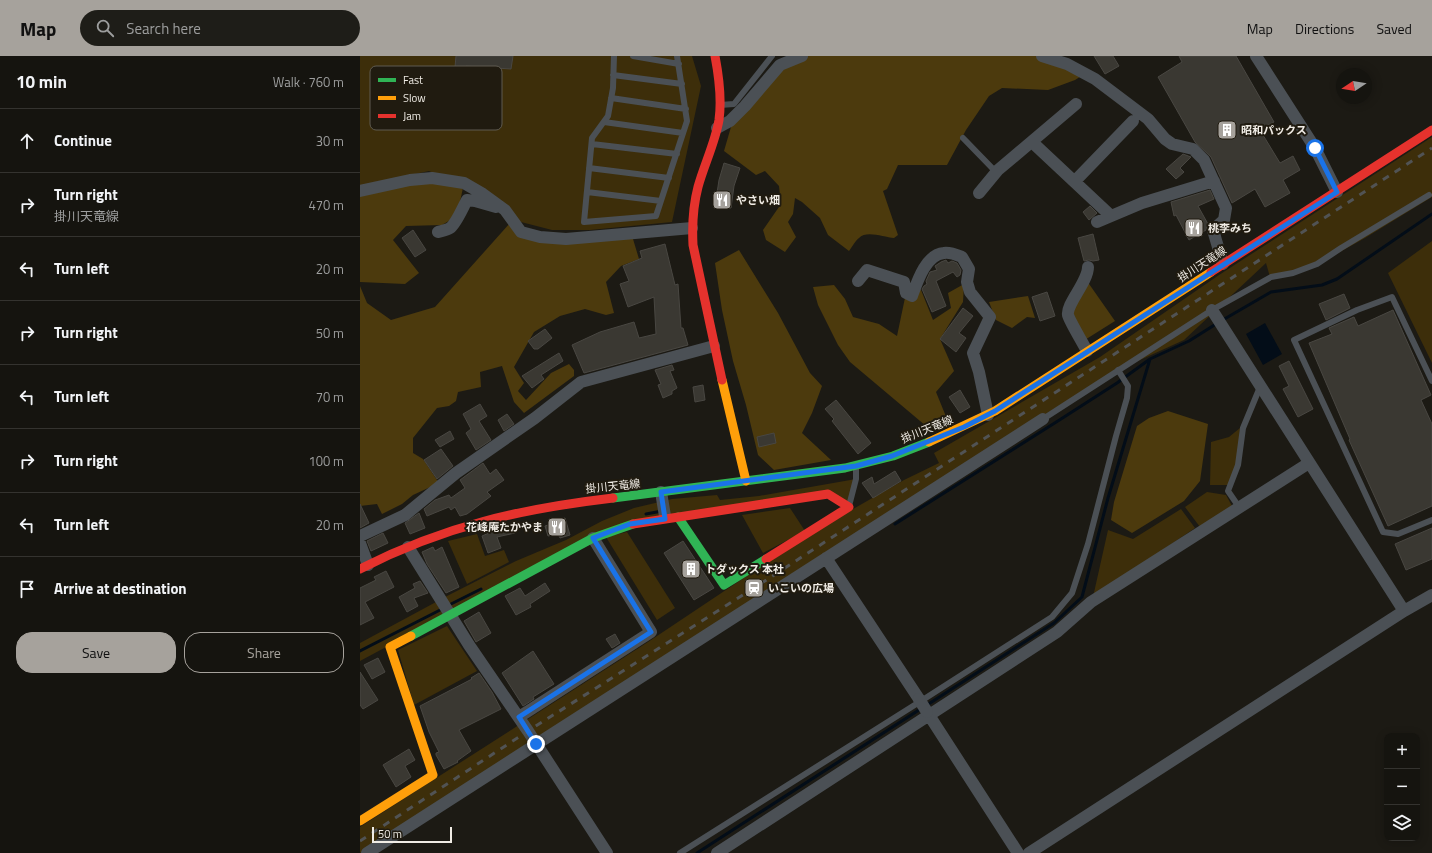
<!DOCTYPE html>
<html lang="en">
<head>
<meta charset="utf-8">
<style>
  body { margin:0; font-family:"Titillium Web","Noto Sans JP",sans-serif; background:#1e1d18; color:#f1f3f6 }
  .controls { position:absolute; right:12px; bottom:12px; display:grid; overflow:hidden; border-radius:8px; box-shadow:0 2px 10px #0003 }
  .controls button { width:36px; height:36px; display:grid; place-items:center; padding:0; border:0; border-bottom:1px solid #34332f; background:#15140f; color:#f1f3f6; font:20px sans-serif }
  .compass { position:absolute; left:976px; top:12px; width:36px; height:36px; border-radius:50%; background:#15140f; box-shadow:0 2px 10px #0003; rotate:258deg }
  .scale { position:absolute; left:12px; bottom:10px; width:80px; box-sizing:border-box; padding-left:4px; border:2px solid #f0ece5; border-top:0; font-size:11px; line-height:14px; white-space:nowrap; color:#f0ece5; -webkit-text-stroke:3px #201b10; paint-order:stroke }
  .stop { position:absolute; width:12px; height:12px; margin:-9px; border:3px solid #1a73e8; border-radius:50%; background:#fff }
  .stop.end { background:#1a73e8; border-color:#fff; box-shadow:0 1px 4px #0008 }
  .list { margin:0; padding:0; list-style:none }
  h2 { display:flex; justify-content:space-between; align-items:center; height:52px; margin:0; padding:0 16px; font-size:17px }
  h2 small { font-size:13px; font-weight:400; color:#9d9e9e }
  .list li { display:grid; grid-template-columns:26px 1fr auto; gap:12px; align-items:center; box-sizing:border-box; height:64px; padding:0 16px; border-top:1px solid #34332f }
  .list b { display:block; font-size:15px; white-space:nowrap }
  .list p { margin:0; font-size:13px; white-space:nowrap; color:#9d9e9e }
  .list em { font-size:13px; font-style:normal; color:#9d9e9e }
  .actions { display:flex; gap:8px; padding:12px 16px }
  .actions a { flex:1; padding:9px 0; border:1px solid #a6a29c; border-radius:16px; text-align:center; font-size:14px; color:#a6a29c }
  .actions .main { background:#a6a29c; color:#111 }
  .icon { flex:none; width:22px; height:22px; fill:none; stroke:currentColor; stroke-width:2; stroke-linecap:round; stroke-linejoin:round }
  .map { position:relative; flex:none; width:1072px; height:797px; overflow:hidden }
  header { display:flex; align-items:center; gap:24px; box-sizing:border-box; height:56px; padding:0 20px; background:#a6a29c; color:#111 }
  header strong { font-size:19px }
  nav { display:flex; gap:22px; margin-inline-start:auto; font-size:14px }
  .search { width:280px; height:36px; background:#1e1d18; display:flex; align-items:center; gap:10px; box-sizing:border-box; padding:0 14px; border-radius:22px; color:#9d9e9e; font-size:15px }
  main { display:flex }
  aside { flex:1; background:#15140f }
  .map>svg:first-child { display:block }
</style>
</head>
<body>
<header>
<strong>Map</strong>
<div class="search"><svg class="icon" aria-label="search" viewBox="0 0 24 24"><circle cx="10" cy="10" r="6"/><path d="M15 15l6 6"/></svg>Search here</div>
<nav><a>Map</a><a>Directions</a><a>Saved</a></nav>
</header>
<main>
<aside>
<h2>10 min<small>Walk · 760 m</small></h2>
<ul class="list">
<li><svg class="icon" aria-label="ahead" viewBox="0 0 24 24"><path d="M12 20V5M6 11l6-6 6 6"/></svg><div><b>Continue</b></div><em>30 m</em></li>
<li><svg class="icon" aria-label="right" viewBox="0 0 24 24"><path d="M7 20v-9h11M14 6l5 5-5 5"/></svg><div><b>Turn right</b><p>掛川天竜線</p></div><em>470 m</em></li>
<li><svg class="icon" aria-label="left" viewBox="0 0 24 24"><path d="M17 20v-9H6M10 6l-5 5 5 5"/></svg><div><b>Turn left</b></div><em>20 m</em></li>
<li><svg class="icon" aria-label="right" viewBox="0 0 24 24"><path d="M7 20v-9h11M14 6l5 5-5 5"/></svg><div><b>Turn right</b></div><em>50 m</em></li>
<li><svg class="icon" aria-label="left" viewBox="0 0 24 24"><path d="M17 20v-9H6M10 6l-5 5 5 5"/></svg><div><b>Turn left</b></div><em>70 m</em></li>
<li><svg class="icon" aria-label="right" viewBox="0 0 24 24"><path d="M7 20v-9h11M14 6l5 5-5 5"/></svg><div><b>Turn right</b></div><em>100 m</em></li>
<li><svg class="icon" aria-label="left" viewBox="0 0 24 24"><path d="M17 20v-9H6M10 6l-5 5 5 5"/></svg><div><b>Turn left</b></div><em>20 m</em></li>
<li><svg class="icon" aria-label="arrive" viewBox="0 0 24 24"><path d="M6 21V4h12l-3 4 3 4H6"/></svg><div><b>Arrive at destination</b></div></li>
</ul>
<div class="actions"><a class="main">Save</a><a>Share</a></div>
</aside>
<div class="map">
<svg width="1072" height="797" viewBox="0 0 1072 797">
  <rect width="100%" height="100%" fill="#1c1a14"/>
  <!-- green -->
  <path fill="#3d2e0a" d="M0 0H332L341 30 312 166 230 174H192L161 166 122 139 69 115 0 130Z
    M1072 81V141L1005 182 955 210 910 221 906 207 824 284 758 314 679 362 0 797V771L288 586 451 477 544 424 579 407 574 397 740 301 859 219Z
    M1072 185V307L1028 217Z
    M880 372 878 409 870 429H850L851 386 869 381Z
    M496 423 488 452 468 438 277 466 92 555 85 541 156 505 206 484 242 465 274 452 312 443 357 439 360 444 399 440Z
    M847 436 866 439 872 450 840 471 825 451Z
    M430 452 445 475 403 497 382 459Z
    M821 453 835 472 733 541 748 474 773 483Z
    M267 476 315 552 297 564 246 481Z
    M117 478 125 500 144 494 149 506 107 528 88 485Z
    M76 546 84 560 0 605V587Z
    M87 570 117 615 54 649 38 594Z"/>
  <!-- forest -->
  <path fill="#4c3a0d" d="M447 0H678L723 19 715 24 688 34 642 32 629 40 606 74 587 109H538L527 133 523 135 538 179 534 182C524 181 506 174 499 182 495 185 492 191 489 195L468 179 460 162 442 146 435 142 433 158 428 166 436 181 425 196 406 184 403 174 421 148 419 130 405 115 396 119 364 95 373 64 420 9Z
    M50 124 104 127 97 160 82 169 46 170 33 184 59 217 45 228 0 226V137Z
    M150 167 180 181 273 183 279 203 261 210 246 226 254 257 246 259 225 253 200 260 174 276 154 311 164 327 158 335 166 344 191 317 209 308 214 314V320L164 357 154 346 142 310 120 316 121 331 98 336 96 345 89 350 77 352 53 382V397L63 403 79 427 53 439 42 448 22 458 17 448 0 450V230L7 247 31 264 75 251Z
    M379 194 418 257 450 317 462 330 452 357 442 377 471 404 414 414 398 399 386 349 373 305 362 254 355 207Z
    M557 224 573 264 591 252 588 237 604 228 603 246 580 283 594 315 576 336 587 363 570 371 566 370 490 306 478 289 458 249 453 231 474 229 485 243 493 261 519 268 537 280 546 237Z
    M727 225 755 265 720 287 710 261Z
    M668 240 675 262 667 261 652 272 636 264 629 246Z
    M808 355 848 368 840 425 824 445 772 477 751 464 754 446 777 370 789 362Z"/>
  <!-- water -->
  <path fill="#030d18" d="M905 267 922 298 903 309 886 278Z"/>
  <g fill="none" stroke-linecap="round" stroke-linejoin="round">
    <!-- stream -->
    <path stroke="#030d18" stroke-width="3" d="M861 265 911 236 962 229 977 223 1072 158
      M286 458 302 455
      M535 468 701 363 757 327 790 303 829 285 856 268
      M89 549 121 533
      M0 595 84 552
      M567 649 694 567 722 541 748 442 790 303
      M337 797 562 652"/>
  </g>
  <!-- building -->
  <path fill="#3a3832" stroke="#494742" d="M96 0H153L151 13 106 10V13L95 11Z
    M734 0H753L759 10 745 18Z
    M819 0H876L914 66 904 71 907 76 903 79 920 107 933 100 940 114 923 124 930 137 905 151 895 133 872 147 851 101 835 86 798 21 822 6Z
    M823 98 831 101 820 112 824 116 816 123 806 113Z
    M364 107 380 112 374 130 371 152 355 150 359 124Z
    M850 134 854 143 838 150 848 168 846 174 829 184 816 159 814 160 811 146Z
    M730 150 737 157 729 164 723 156Z
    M53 174 66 194 55 201 42 182Z
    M733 178 739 204 733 205 729 204 724 205 718 182Z
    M305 188 315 229 318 228 321 272H323L328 289 224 317 212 289 240 276 274 266 279 282 296 278 294 241 268 251 260 228 269 225 263 210 282 202 280 195Z
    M586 204 588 207 592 205 597 207 601 214 600 219 597 221 593 216 576 225 586 250 572 256 562 233 564 230 567 228 566 225 570 216 577 214 575 210 581 206Z
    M687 236 695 260 680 265 672 241Z
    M984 238 990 252 966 264 959 248Z
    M603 252 613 260 599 277 606 282 596 296 580 283Z
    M1033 254 1071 339 1061 344 1072 368V450L1028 470 989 384 990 383 949 287 972 278 969 272 994 261 998 270Z
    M185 273 192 282 178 293H174L168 285Z
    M199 297 203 305 181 319 184 323 172 332 162 320Z
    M929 305 953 353 938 361 923 333 929 330 919 310Z
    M312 309 314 314 310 315 317 332 312 335V338L303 342 298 329 301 328 295 314Z
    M343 329 345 344 335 346 333 331Z
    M600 334 610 351 600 357 589 341Z
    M476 344 511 387 498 398 472 365 474 363 465 353Z
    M120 348 127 360 119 365 131 384 116 394 106 377 111 373 103 358Z
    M147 358 154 368 144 375 138 364Z
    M90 375 94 383 80 391 75 384Z
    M414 377 416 387 399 391 397 381Z
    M81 393 93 410 77 423 64 404Z
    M123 407 130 418 136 413 144 424 127 436 131 440 107 458 100 460 95 451 91 454 89 451 67 460 64 453 75 444 89 439 91 442 105 432 100 424Z
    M535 415 541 425 513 442 502 427 512 421 514 428Z
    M0 448 9 467 0 472Z
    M59 457 65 472 50 478 45 467Z
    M205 462 210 479 200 482 198 478 188 480 185 470 191 468V466Z
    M153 469 155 477 137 481 141 492 128 497 122 480 143 471Z
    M1072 472V503L1046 514 1035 488Z
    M23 477 28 487 11 495 7 485Z
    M323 485 354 532 334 544 304 497Z
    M73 491 75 495 82 491 99 531 86 537 67 508 62 496Z
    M26 515 34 531 5 546 14 562 0 569V532L16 524 14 521Z
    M60 525 68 537 54 542 58 550 47 556 39 541 55 532 53 528Z
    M185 527 190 535 170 548 171 551 156 559 145 540 160 532 165 540Z
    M119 556 131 577 116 586 104 565Z
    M255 578 260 587 252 592 246 583Z
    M173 595 194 628 173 641 174 643 163 650 142 617Z
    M18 602 25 616 12 623 4 609Z
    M0 616 18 644 3 653 0 649Z
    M119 617 132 636 141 653 99 674 111 695 97 705 98 706 84 713 76 699V697L79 696 69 676 60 650 112 623 111 622Z
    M49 693 55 704 45 710 51 721 36 731 23 709Z"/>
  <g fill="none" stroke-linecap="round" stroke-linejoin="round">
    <!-- lane -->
    <path stroke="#4b5055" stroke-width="6" d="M254 0 253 32 248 60 232 82 224 166 296 160 327 65 317 0
      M273 0 319 8
      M253 19 322 28
      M251 42 326 53
      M360 49 374 48 412 0
      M244 66 323 77
      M603 82 636 116
      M232 88 317 98
      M229 112 309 122
      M227 136 301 145
      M1072 325 1032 241 997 254 934 284 1023 476 1038 478 1072 464
      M683 363 852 254 911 221 933 217 957 208 981 192 1069 139
      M489 450 496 423V412
      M879 451 868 435 878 409 883 372 900 331
      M320 797 561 645 692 561 712 537 728 488 756 380 767 342 768 330 758 314"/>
    <!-- street -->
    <path stroke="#4b5055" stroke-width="12" d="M682 0 707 8 735 23 788 63 805 83 812 88 833 93 844 104 866 152 864 164 853 174 863 208
      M896 0 955 92 977 136
      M357 72 370 65 385 50 420 9 442 0
      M672 86 751 160
      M715 125 773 65
      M0 135 50 124 72 122 104 127 123 138 145 154 161 176 180 181 206 183 332 172
      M619 137 638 114 716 48
      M737 166 782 147 854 125
      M78 176C81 175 87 174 90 172 96 168 103 151 107 144L115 145 136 151
      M498 225 507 214 544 226 546 237 552 240C557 226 566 198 584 197 590 196 597 199 602 201L609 213 607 226 610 236 630 261 613 297 619 316 628 359
      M852 254 1044 555
      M727 295C723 287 710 266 708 259 706 248 728 226 728 211
      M301 436 305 460
      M0 480 45 459 96 417 175 362 221 326 354 290
      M0 487 8 509
      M48 491 109 589 168 675 247 797
      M466 502 559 643
      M567 656 658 797
      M159 661 291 576 233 482
      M7 797 683 363
      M357 797 697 576 731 546 949 407
      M669 797 1044 555 1072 539"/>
    <!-- fast -->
    <path stroke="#30b455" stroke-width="9" d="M253 442 485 412 533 400 569 386
      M318 461 364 529 406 503
      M51 580 233 482 273 468"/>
    <!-- slow -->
    <path stroke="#ff9f0a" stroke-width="9" d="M362 324 386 425
      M569 386 635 355 851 216
      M0 765 73 719 30 591 51 580"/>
    <!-- jam -->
    <path stroke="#e5322d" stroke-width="9" d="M355 0C359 21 362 43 359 64 355 87 344 109 338 131 333 150 332 169 333 189L362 324
      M851 216 1072 74
      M273 468 468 438 489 451 406 503
      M0 513C84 470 160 453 253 442"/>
    <!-- rail -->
    <path stroke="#515354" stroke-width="3" stroke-dasharray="7 7" stroke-linecap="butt" d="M0 785 168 675 394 532 1072 92"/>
    <!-- street-bridge -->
    <path stroke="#4b5055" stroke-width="12" d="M559 643 567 656"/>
  </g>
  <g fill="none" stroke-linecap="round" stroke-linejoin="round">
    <!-- route -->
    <path stroke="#1a73e8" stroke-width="5" d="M176 688 159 661 291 576 233 482 270 468 305 463 301 436 496 410 532 400 604 371 635 355 977 136 955 92"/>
  </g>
  <!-- icons -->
  <defs>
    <g id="building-square" transform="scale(1)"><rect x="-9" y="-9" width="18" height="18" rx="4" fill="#a6a29c" stroke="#201b10"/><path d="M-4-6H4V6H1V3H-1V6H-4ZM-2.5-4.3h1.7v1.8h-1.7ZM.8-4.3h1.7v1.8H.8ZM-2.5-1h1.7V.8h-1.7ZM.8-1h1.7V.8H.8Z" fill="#fff"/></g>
    <g id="restaurant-square" transform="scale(1)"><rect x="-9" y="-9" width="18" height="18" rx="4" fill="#a6a29c" stroke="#201b10"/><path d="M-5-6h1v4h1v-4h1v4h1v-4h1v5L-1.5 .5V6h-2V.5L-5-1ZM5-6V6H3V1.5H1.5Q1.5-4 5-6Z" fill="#fff"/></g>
    <g id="station-square" transform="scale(1)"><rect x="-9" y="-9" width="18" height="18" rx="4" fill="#a6a29c" stroke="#201b10"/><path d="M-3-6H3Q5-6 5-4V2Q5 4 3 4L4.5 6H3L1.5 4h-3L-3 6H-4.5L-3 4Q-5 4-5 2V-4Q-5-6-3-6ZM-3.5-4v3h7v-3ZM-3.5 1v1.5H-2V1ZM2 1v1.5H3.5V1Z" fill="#fff"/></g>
  </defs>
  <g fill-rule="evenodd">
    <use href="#building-square" x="867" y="74"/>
    <use href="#restaurant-square" x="362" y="144"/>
    <use href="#restaurant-square" x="834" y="172"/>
    <use href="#restaurant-square" x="197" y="471"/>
    <use href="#building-square" x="331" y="513"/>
    <use href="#station-square" x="394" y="532"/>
  </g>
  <g text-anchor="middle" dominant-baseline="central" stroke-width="4" stroke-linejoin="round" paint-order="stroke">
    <!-- poi labels -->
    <g font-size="11" font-weight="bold" fill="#f0ece5" stroke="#201b10" text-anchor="start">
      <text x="881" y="74">昭和パックス</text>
      <text x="376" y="144">やさい畑</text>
      <text x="848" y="172">桃李みち</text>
      <text x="183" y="471" text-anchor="end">花峰庵たかやま</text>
      <text x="345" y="513">トダックス 本社</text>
      <text x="408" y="532">いこいの広場</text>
    </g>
    <!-- street labels -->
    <g font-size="11" fill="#f0ece5" stroke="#201b10">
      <text transform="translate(842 208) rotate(-33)">掛川天竜線</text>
      <text transform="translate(567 373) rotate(-22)">掛川天竜線</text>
      <text transform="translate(253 430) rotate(-6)">掛川天竜線</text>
    </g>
  </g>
  <!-- legend -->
  <rect x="10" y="10" width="132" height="64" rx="6" fill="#201b10" stroke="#5e5a50" stroke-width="1"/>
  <rect x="18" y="22" width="18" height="4" fill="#30b455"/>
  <rect x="18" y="40" width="18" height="4" fill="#ff9f0a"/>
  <rect x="18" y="58" width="18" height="4" fill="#e5322d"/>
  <g font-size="11" fill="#f0ece5">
    <text x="43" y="28">Fast</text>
    <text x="43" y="46">Slow</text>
    <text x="43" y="64">Jam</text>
  </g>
</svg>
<div class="controls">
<button>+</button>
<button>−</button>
<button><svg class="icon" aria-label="layers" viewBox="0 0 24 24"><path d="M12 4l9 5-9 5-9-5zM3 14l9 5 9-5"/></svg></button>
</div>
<svg class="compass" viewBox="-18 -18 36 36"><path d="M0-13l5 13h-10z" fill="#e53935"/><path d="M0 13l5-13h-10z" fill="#9d9e9e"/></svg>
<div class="scale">50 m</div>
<div class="stop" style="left:955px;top:92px"></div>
<div class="stop end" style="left:176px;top:688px"></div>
</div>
</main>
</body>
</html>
